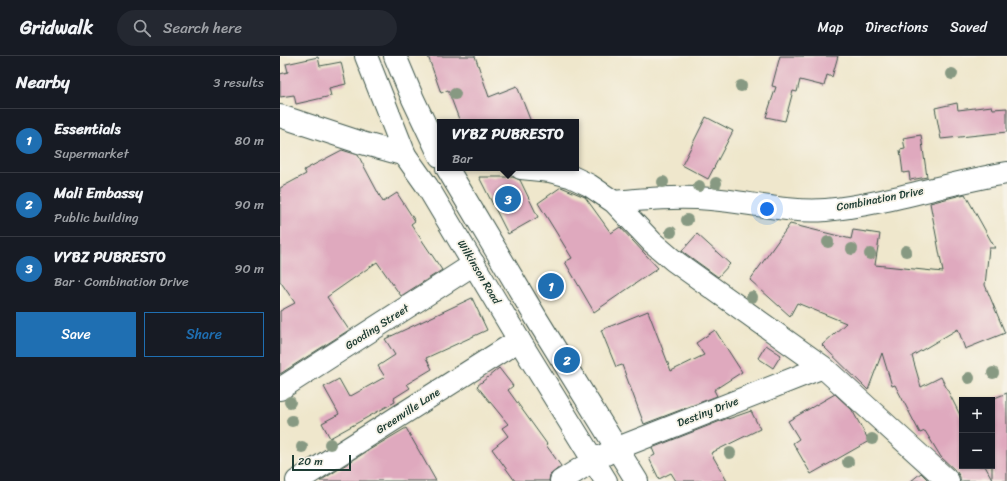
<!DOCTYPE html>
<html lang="en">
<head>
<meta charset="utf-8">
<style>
  body { margin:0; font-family:Sriracha,sans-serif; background:#242831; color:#f1f3f6 }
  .controls { position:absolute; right:12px; bottom:12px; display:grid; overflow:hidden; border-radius:0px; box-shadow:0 1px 3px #0004 }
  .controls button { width:36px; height:36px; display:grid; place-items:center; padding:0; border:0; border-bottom:1px solid #363941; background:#171b24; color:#f1f3f6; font:20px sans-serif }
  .scale { position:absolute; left:12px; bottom:10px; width:59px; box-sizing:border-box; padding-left:4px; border:2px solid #1f3d34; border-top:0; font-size:11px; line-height:14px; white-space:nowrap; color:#1f3d34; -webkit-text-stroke:3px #f7f3e8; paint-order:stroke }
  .you { position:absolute; left:487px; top:153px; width:14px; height:14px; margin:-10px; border:3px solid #fff; border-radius:50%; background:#1a73e8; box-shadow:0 0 0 6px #1a73e833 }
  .badge { display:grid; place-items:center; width:26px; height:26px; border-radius:50%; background:#1f6fb2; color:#fff; font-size:13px; font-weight:700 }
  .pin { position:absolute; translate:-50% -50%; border:2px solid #fff; box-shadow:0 1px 4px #0006 }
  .popup { position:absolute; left:157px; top:63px; width:142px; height:52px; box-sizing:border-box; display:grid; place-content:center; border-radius:0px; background:#171b24; filter:drop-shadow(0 1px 3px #0005); font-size:13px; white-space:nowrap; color:#9ea1a6 }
  .popup b { font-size:15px; color:#f1f3f6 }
  .popup::after { content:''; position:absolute; left:50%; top:100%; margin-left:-8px; border:8px solid transparent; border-top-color:#171b24 }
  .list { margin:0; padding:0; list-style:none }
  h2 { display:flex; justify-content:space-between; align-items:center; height:52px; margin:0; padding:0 16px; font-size:17px }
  h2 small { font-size:13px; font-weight:400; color:#9ea1a6 }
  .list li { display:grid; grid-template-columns:26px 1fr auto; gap:12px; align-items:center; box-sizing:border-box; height:64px; padding:0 16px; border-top:1px solid #363941 }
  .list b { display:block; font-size:15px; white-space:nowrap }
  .list p { margin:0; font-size:13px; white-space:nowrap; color:#9ea1a6 }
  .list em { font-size:13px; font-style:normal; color:#9ea1a6 }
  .actions { display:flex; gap:8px; padding:12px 16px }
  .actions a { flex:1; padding:9px 0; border:1px solid #1f6fb2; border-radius:0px; text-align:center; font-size:14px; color:#1f6fb2 }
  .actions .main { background:#1f6fb2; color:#fff }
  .icon { flex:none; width:22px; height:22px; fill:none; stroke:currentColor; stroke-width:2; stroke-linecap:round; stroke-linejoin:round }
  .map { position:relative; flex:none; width:727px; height:425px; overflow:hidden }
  header { display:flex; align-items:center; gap:24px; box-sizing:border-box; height:56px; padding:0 20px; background:#171b24; border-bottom:1px solid #363941 }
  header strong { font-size:19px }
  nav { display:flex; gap:22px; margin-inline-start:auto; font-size:14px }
  .search { width:280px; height:36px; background:#242831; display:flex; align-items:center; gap:10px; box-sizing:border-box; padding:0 14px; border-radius:22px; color:#9ea1a6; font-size:15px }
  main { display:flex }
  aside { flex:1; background:#171b24 }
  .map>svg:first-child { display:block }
</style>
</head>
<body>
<header>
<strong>Gridwalk</strong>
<div class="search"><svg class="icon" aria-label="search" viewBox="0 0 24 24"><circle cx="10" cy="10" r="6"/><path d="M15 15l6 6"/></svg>Search here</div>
<nav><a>Map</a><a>Directions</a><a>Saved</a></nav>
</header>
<main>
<aside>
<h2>Nearby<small>3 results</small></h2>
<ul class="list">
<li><span class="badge">1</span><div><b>Essentials</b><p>Supermarket</p></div><em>80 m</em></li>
<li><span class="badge">2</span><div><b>Mali Embassy</b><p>Public building</p></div><em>90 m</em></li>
<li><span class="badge">3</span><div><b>VYBZ PUBRESTO</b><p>Bar · Combination Drive</p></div><em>90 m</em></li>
</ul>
<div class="actions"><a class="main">Save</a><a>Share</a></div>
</aside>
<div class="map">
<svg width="727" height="425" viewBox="0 0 727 425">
  <rect width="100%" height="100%" fill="#f7f3e8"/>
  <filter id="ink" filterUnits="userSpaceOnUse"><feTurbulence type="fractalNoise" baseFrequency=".025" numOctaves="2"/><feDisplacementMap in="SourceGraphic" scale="8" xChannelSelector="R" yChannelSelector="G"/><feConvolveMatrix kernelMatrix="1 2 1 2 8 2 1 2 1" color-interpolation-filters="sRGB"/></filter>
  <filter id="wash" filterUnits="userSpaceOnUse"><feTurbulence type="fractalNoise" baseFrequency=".012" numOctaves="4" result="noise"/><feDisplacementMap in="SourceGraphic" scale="16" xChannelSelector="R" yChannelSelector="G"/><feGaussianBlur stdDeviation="0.9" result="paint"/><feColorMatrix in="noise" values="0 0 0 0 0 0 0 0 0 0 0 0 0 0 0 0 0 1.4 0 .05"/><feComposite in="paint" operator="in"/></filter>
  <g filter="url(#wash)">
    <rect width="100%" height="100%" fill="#efe7cc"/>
    <g id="blocks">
      <!-- building -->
      <path fill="#dfa9be" d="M148 0H195L209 41 237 30 251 66H180L168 34 161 37Z
        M500 0H558L552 21 547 19 544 30 520 24 517 36 513 35 505 65 486 61 496 31 492 30Z
        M38 1 40 10 61 6 66 28 49 32 51 40 16 48 14 39 0 41V18L8 16 6 8Z
        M677 47 678 54 712 50 713 53 727 52V76L661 83 655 52Z
        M426 61 453 75 428 123 402 109Z
        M641 79 647 121 630 124 629 116 623 117 620 94 625 93 623 82Z
        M62 94 78 99 103 146 117 137 135 165 131 168 162 214 121 240 97 206 47 241 69 274 0 318V255L15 247 0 225V132L26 118 24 114Z
        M199 121H233L240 124 258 161 228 178Z
        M281 131 305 141 331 177 340 171 378 212 314 256 285 206 292 202 258 147Z
        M685 138 715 192H709L705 229 725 277 685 293 678 273 632 300 641 331 661 321 682 363V410H705L712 423V343L727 337V425H680V421L677 416 661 401 645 375 640 377 615 329 612 330 602 297 588 334 542 289 566 267 517 247 510 260 470 224 510 168 571 183 573 174 600 178 595 209 663 216 650 147Z
        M417 178 450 208 438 221 402 195Z
        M192 242 207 274 146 302 152 313 127 328 130 332 114 342 115 346 50 382 42 367 59 358 44 331 59 323 69 341 105 321 98 310 115 299 105 283Z
        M368 255 391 315 424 299 416 287 435 274 462 316 434 334 437 340 364 368 342 309 336 311 321 274Z
        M486 289 501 299 493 312 478 302Z
        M219 312 233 330 228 334 267 388 266 389 281 410 270 419 269 425H235L212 393 228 380 222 372 228 368 197 330Z
        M555 338 572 354 589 385 531 418 513 387 519 383 508 365Z
        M471 355 480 373 431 397 447 425H396L391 417 379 423 369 402 375 399 372 392 448 362V363Z
        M126 372 156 425H40L89 394Z
        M641 417 649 425H631Z"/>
    </g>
  </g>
  <g filter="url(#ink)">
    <use href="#blocks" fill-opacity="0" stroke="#3e564b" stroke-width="1"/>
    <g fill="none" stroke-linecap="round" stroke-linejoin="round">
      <!-- minor casing -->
      <g stroke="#3e564b" stroke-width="24">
        <path id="minor" d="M0 60 82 87 125 99
          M241 112 270 115 290 120 309 129 334 146 372 186 393 204 543 311 668 425
          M334 146C366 143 399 140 431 143 468 146 508 157 546 154 607 148 666 127 727 117
          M0 333 194 208
          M17 425 239 284
          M281 425 314 404 338 392 543 311"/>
      </g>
      <!-- major casing -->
      <g stroke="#3e564b" stroke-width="24">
        <path id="major" d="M86 0 125 99 147 130 239 284 326 425
          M115 0 133 43 160 100
          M167 112 258 265 357 425"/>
      </g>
      <!-- minor -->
      <use href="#minor" stroke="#fff" stroke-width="22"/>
      <!-- major -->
      <use href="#major" stroke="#fff" stroke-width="22"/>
    </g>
    <!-- trees -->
    <g fill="#879982">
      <circle cx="672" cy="18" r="6"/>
      <circle cx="461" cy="30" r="6"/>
      <circle cx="175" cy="38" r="6"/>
      <circle cx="383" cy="126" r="6"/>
      <circle cx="436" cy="127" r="6"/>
      <circle cx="419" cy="130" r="6"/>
      <circle cx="407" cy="164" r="6"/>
      <circle cx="391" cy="176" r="6"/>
      <circle cx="548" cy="186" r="6"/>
      <circle cx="572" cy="193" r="6"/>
      <circle cx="626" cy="195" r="6"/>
      <circle cx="590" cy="198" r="6"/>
      <circle cx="472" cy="241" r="6"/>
      <circle cx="713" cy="317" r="6"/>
      <circle cx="689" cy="322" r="6"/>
      <circle cx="10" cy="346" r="6"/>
      <circle cx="12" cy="365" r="6"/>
      <circle cx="592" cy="383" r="6"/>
      <circle cx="50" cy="388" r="6"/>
      <circle cx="22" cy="391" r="6"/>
      <circle cx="450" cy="397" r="6"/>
      <circle cx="568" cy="406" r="6"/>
    </g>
  </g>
  <g text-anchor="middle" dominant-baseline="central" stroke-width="3.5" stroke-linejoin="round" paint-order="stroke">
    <!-- street labels -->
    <g font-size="11" fill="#1f3d34" stroke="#f7f3e8">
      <text transform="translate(600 143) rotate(-11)">Combination Drive</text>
      <text transform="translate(199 216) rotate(59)">Wilkinson Road</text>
      <text transform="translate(97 271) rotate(-33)">Gooding Street</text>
      <text transform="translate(128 355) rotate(-33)">Greenville Lane</text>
      <text transform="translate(428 356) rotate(-21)">Destiny Drive</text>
    </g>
  </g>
</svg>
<div class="controls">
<button>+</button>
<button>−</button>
</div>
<div class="scale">20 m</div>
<div class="you"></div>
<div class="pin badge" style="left:271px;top:230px">1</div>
<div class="pin badge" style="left:287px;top:304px">2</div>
<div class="pin badge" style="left:228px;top:143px">3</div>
<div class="popup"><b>VYBZ PUBRESTO</b>Bar</div>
</div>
</main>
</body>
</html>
